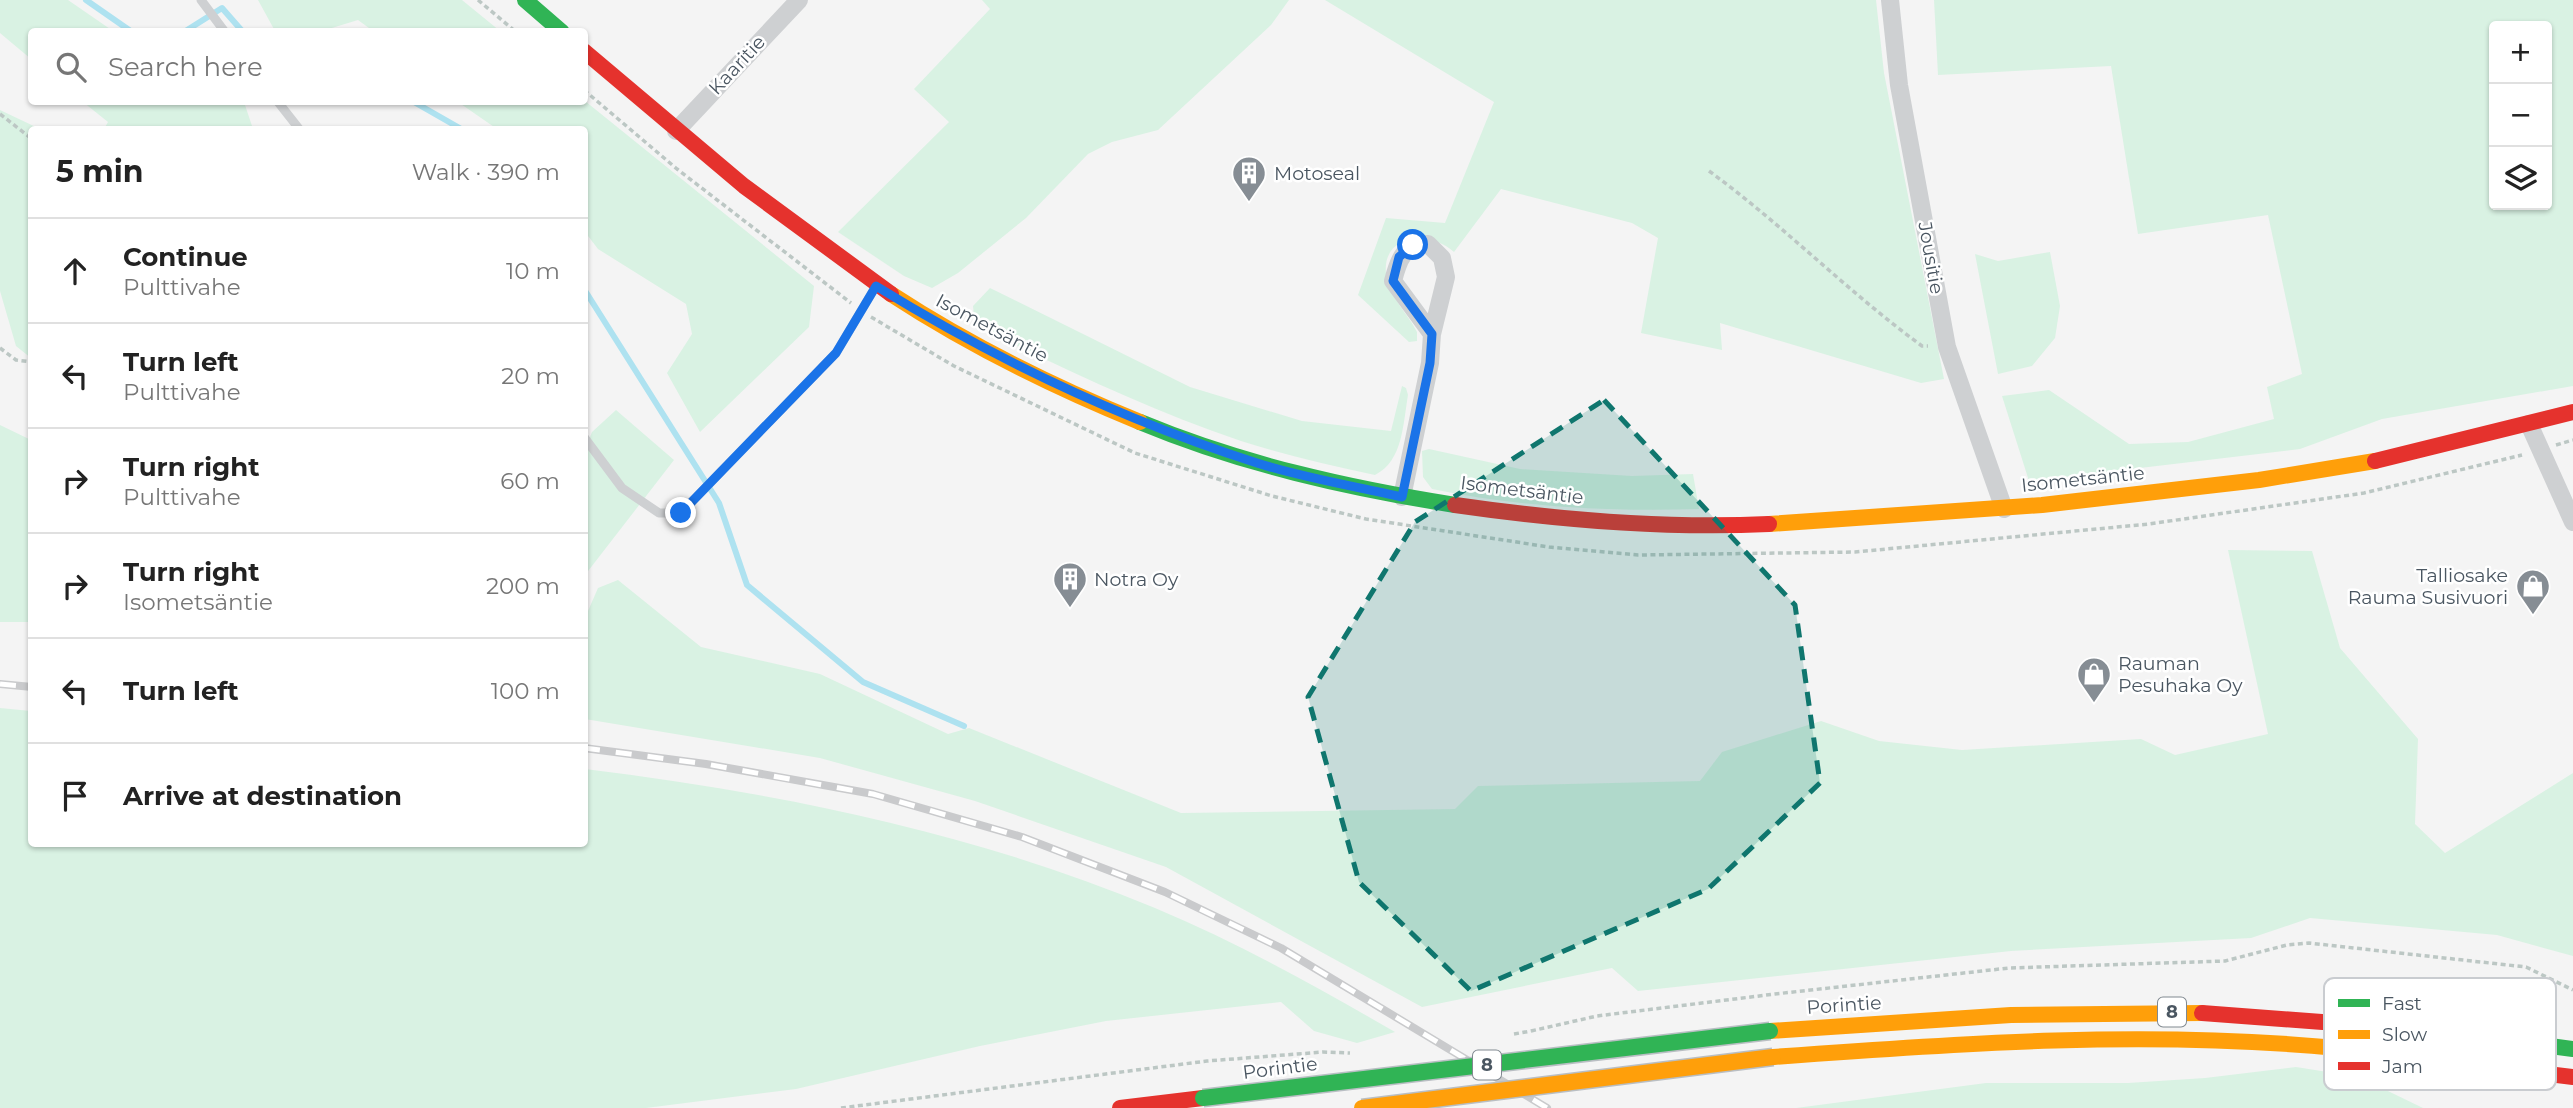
<!DOCTYPE html>
<html lang="en">
<head>
<meta charset="utf-8">
<style>
  body { margin:0; font-family:Montserrat,sans-serif; background:#f2f2f2; color:#222 }
  .controls { position:absolute; right:21px; top:21px; display:grid; overflow:hidden; border-radius:7px; box-shadow:0 2px 5px #0004 }
  .controls button { width:63px; height:63px; display:grid; place-items:center; padding:0; border:0; border-bottom:2px solid #e0e0e0; background:#fff; color:#222; font:35px sans-serif }
  .stop { position:absolute; width:21px; height:21px; margin:-16px; border:5px solid #1a73e8; border-radius:50%; background:#fff }
  .stop.end { background:#1a73e8; border-color:#fff; box-shadow:0 2px 7px #0008 }
  .list { margin:0; padding:0; list-style:none }
  h2 { display:flex; justify-content:space-between; align-items:center; height:91px; margin:0; padding:0 28px; font-size:30px }
  h2 small { font-size:23px; font-weight:400; color:#767676 }
  .list li { display:grid; grid-template-columns:46px 1fr auto; gap:21px; align-items:center; box-sizing:border-box; height:105px; padding:0 28px; border-top:2px solid #e0e0e0 }
  .list b { display:block; font-size:26px; white-space:nowrap }
  .list p { margin:0; font-size:23px; white-space:nowrap; color:#767676 }
  .list em { font-size:23px; font-style:normal; color:#767676 }
  .icon { flex:none; width:38px; height:38px; fill:none; stroke:currentColor; stroke-width:2; stroke-linecap:round; stroke-linejoin:round }
  .map { position:relative; flex:none; width:2573px; height:1108px; overflow:hidden }
  .search { position:absolute; background:#fff; box-shadow:0 2px 5px #0004; left:28px; top:28px; width:560px; height:77px; display:flex; align-items:center; gap:18px; box-sizing:border-box; padding:0 24px; border-radius:7px; color:#767676; font-size:26px }
  .panel { position:absolute; background:#fff; box-shadow:0 2px 5px #0004; left:28px; top:126px; width:560px; height:721px; border-radius:7px }
  .map>svg:first-child { display:block }
</style>
</head>
<body>
<div class="map">
<svg width="2573" height="1108" viewBox="0 0 2573 1108">
  <rect width="100%" height="100%" fill="#f4f4f4"/>
  <!-- green -->
  <path fill="#d9f2e3" fill-rule="evenodd" d="M0 0H68L113 31 32 32 31 59 0 33Z
    M258 0H462L500 31H373L358 20 322 31H275Z
    M982 0H1289L1271 25 1158 130 1112 142 1088 154 1026 218 958 273 932 288 904 276 838 232 949 122 914 89 990 9Z
    M1325 0H1876L1884 73 1944 379 1921 383 1720 323 1722 350 1641 333 1658 238 1632 223 1501 189 1454 252C1429 229 1377 235 1387 279 1390 296 1409 316 1417 332V341L1409 342 1358 295 1386 218 1445 223 1494 102Z
    M1934 0H2573V386L2382 419 2300 449 2029 481 2002 396 2049 390 2129 444 2188 442 2274 419 2267 387 2302 374 2268 215 2138 234 2111 66 1938 75ZM2494 26H2547V205H2494Z
    M585 101 814 286 809 327 700 432 667 373 692 334 686 304 598 249 585 232 584 130 497 129 458 102Z
    M83 102H244L253 129H104L108 122Z
    M0 110 40 129 32 130 31 358 16 346 0 291Z
    M2050 252 2060 306 2055 338 2032 366 1998 374 1975 254 1998 261Z
    M990 288 1190 387 1302 421 1391 431 1402 386 1406 388 1408 395C1403 424 1403 461 1375 475 1330 465 1285 455 1241 441 1151 411 1066 369 981 329L974 317 973 306Z
    M616 410 674 460 585 575 584 453 592 432Z
    M0 425 31 440V622H0Z
    M1429 449 1520 469 1632 476 1693 474 1699 509C1610 512 1519 507 1432 489L1423 477 1422 451Z
    M2228 550 2312 551 2340 648 2418 739 2415 824 2445 853 2573 773V956L2497 935 2310 918 2251 938 2011 951 1638 991 1612 968 1422 1007 1166 867 975 801 820 758 585 719V618L598 588 618 580 701 647 820 674 948 734 969 728 1181 813 1455 809 1478 786 1700 781 1722 752 1821 721 1879 741 1962 750 2141 739 2175 755 2268 734Z
    M0 708 31 711 32 844H584L585 769C779 793 973 832 1155 908 1239 943 1317 987 1395 1032L1357 1043 1314 1031 1281 1002 1106 1021 980 1046 796 1089 646 1108H0Z
    M2296 1067 2359 1077 2423 1108H1796L1986 1083H2128L2205 1078Z"/>
  <g fill="none" stroke-linecap="round" stroke-linejoin="round">
    <!-- stream -->
    <path stroke="#aee2f0" stroke-width="6" d="M86 0 132 32
      M184 32 222 8 243 32
      M414 102 463 130
      M584 289 719 503 747 585 863 682 964 726"/>
    <!-- path -->
    <path stroke="#bcc7c4" stroke-width="3.5" stroke-dasharray="5 3.5" stroke-linecap="butt" d="M478 0 516 32
      M584 90 677 169 851 303
      M0 114 32 139
      M1709 171C1783 225 1848 292 1922 346H1928
      M871 317 954 366 1135 453 1272 496 1366 519 1549 547 1638 555 1855 552 2149 524 2364 493 2522 455
      M0 348 16 360 32 362
      M2556 445 2573 440
      M1531 1031 1597 1016 1775 994 2009 968 2225 961 2287 945 2309 943 2526 967 2573 990
      M841 1108 1207 1061 1323 1052 1350 1053"/>
    <!-- lane -->
    <path stroke="#ced0d2" stroke-width="9" d="M201 0 225 32
      M278 102 300 130
      M584 437 622 488 659 513H681L836 353 876 286"/>
    <!-- street -->
    <path stroke="#ced0d2" stroke-width="18" d="M1890 0 1899 85 1947 347 2004 509
      M676 131 799 0
      M2529 424 2573 522
      M1402 497 1430 363 1432 334 1446 277 1442 258 1428 244C1403 246 1399 258 1393 281L1432 334"/>
    <!-- fast -->
    <path stroke="#30b455" stroke-width="16" d="M525 0 562 32
      M1140 422C1241 464 1348 488 1455 505
      M2428 1030 2573 1049"/>
    <!-- slow -->
    <path stroke="#ff9f0a" stroke-width="16" d="M891 294C969 345 1054 387 1140 422
      M1769 524 2042 505 2259 480 2375 461
      M1770 1031 2011 1015 2202 1013
      M1773 1057C1962 1043 2148 1030 2337 1048"/>
    <!-- jam -->
    <path stroke="#e5322d" stroke-width="16" d="M584 51 744 186 891 294
      M2375 461 2573 412
      M1455 505C1559 520 1664 529 1769 524
      M2202 1013 2428 1030
      M2337 1048 2573 1077
      M1120 1108 1203 1098"/>
    <!-- rail casing -->
    <g stroke="#c9cacc" stroke-width="8">
      <path id="rail" d="M0 684 32 687
        M584 748 706 764 873 794 1022 837 1165 892 1281 948 1547 1108"/>
    </g>
    <!-- rail -->
    <use href="#rail" stroke="#fff" stroke-width="5" stroke-dasharray="16" stroke-linecap="butt"/>
    <!-- fast-bridge casing -->
    <g stroke="#b9bec3" stroke-width="19" stroke-linecap="butt">
      <path id="fast-bridge" d="M1203 1098 1770 1031"/>
    </g>
    <!-- slow-bridge casing -->
    <g stroke="#b9bec3" stroke-width="19" stroke-linecap="butt">
      <path id="slow-bridge" d="M1362 1108 1773 1057"/>
    </g>
    <!-- path-bridge -->
    <path stroke="#bcc7c4" stroke-width="3.5" stroke-dasharray="5 3.5" stroke-linecap="butt" d="M1514 1034 1531 1031"/>
    <!-- fast-bridge -->
    <use href="#fast-bridge" stroke="#30b455" stroke-width="16"/>
    <!-- slow-bridge -->
    <use href="#slow-bridge" stroke="#ff9f0a" stroke-width="16"/>
  </g>
  <g fill="none" stroke-linecap="round" stroke-linejoin="round">
    <!-- route -->
    <path stroke="#1a73e8" stroke-width="9" d="M681 513 836 353 876 286C996 360 1123 420 1257 463 1304 478 1354 486 1402 497L1430 363 1432 334 1393 281 1399 257 1413 245"/>
  </g>
  <!-- marked area -->
  <path fill="#0f766e" fill-opacity="0.2" stroke="#0f766e" stroke-width="5" stroke-dasharray="14 9" stroke-linejoin="round" d="M1604 400 1795 605 1820 783 1708 889 1471 991 1359 882 1308 697 1415 522Z"/>
  <!-- icons -->
  <defs>
    <g id="building-pin" transform="scale(1.75)"><path d="M0 17L-7.5 6A9.5 9.5 0 1 1 7.5 6Z" fill="#868d94" stroke="#fff"/><path d="M-4-6H4V6H1V3H-1V6H-4ZM-2.5-4.3h1.7v1.8h-1.7ZM.8-4.3h1.7v1.8H.8ZM-2.5-1h1.7V.8h-1.7ZM.8-1h1.7V.8H.8Z" fill="#fff"/></g>
    <g id="shop-pin" transform="scale(1.75)"><path d="M0 17L-7.5 6A9.5 9.5 0 1 1 7.5 6Z" fill="#868d94" stroke="#fff"/><path d="M-5-2.5h2.3a2.7 3.5 0 0 1 5.4 0H5L5.5 6h-11ZM-1.5-2.5h3a1.5 2.3 0 0 0-3 0Z" fill="#fff"/></g>
  </defs>
  <g fill-rule="evenodd">
    <use href="#building-pin" x="1249" y="173"/>
    <use href="#building-pin" x="1070" y="579"/>
    <use href="#shop-pin" x="2533" y="586"/>
    <use href="#shop-pin" x="2094" y="674"/>
  </g>
  <g text-anchor="middle" dominant-baseline="central" stroke-width="5" stroke-linejoin="round" paint-order="stroke">
    <!-- shield labels -->
    <g fill="#fff" stroke="#808990" stroke-width="2">
      <rect x="2158" y="997.5" width="28" height="29" rx="5"/>
      <rect x="1473" y="1050.5" width="28" height="29" rx="5"/>
    </g>
    <g font-size="18" font-weight="bold" fill="#4a5661">
      <text x="2172" y="1012">8</text>
      <text x="1487" y="1065">8</text>
    </g>
    <!-- street labels -->
    <g font-size="19" fill="#4a5661" stroke="#fff">
      <text transform="translate(737 65) rotate(-47)">Kaaritie</text>
      <text transform="translate(1931 258) rotate(80)">Jousitie</text>
      <text transform="translate(992 328) rotate(28)">Isometsäntie</text>
      <text transform="translate(2083 479) rotate(-6)">Isometsäntie</text>
      <text transform="translate(1522 490) rotate(7)">Isometsäntie</text>
      <text transform="translate(1844 1005) rotate(-4)">Porintie</text>
      <text transform="translate(1280 1068) rotate(-7)">Porintie</text>
    </g>
    <!-- poi labels -->
    <g font-size="19" fill="#4a5661" stroke="#fff" text-anchor="start">
      <text x="1274" y="173">Motoseal</text>
      <text x="2508" y="575" text-anchor="end">Talliosake<tspan x="2508" dy="22">Rauma Susivuori</tspan></text>
      <text x="1094" y="579">Notra Oy</text>
      <text x="2118" y="663">Rauman<tspan x="2118" dy="22">Pesuhaka Oy</tspan></text>
    </g>
  </g>
  <!-- legend -->
  <rect x="2324" y="978" width="232" height="112" rx="10" fill="#fff" stroke="#c9ccd0" stroke-width="2"/>
  <rect x="2338" y="999" width="32" height="8" fill="#30b455"/>
  <rect x="2338" y="1030" width="32" height="9" fill="#ff9f0a"/>
  <rect x="2338" y="1062" width="32" height="8" fill="#e5322d"/>
  <g font-size="19" fill="#4a5661">
    <text x="2382" y="1010">Fast</text>
    <text x="2382" y="1041">Slow</text>
    <text x="2382" y="1073">Jam</text>
  </g>
</svg>
<div class="controls">
<button>+</button>
<button>−</button>
<button><svg class="icon" aria-label="layers" viewBox="0 0 24 24"><path d="M12 4l9 5-9 5-9-5zM3 14l9 5 9-5"/></svg></button>
</div>
<div class="stop" style="left:1413px;top:245px"></div>
<div class="stop end" style="left:681px;top:513px"></div>
<div class="search"><svg class="icon" aria-label="search" viewBox="0 0 24 24"><circle cx="10" cy="10" r="6"/><path d="M15 15l6 6"/></svg>Search here</div>
<section class="panel">
<h2>5 min<small>Walk · 390 m</small></h2>
<ul class="list">
<li><svg class="icon" aria-label="ahead" viewBox="0 0 24 24"><path d="M12 20V5M6 11l6-6 6 6"/></svg><div><b>Continue</b><p>Pulttivahe</p></div><em>10 m</em></li>
<li><svg class="icon" aria-label="left" viewBox="0 0 24 24"><path d="M17 20v-9H6M10 6l-5 5 5 5"/></svg><div><b>Turn left</b><p>Pulttivahe</p></div><em>20 m</em></li>
<li><svg class="icon" aria-label="right" viewBox="0 0 24 24"><path d="M7 20v-9h11M14 6l5 5-5 5"/></svg><div><b>Turn right</b><p>Pulttivahe</p></div><em>60 m</em></li>
<li><svg class="icon" aria-label="right" viewBox="0 0 24 24"><path d="M7 20v-9h11M14 6l5 5-5 5"/></svg><div><b>Turn right</b><p>Isometsäntie</p></div><em>200 m</em></li>
<li><svg class="icon" aria-label="left" viewBox="0 0 24 24"><path d="M17 20v-9H6M10 6l-5 5 5 5"/></svg><div><b>Turn left</b></div><em>100 m</em></li>
<li><svg class="icon" aria-label="arrive" viewBox="0 0 24 24"><path d="M6 21V4h12l-3 4 3 4H6"/></svg><div><b>Arrive at destination</b></div></li>
</ul>
</section>
</div>
</body>
</html>
